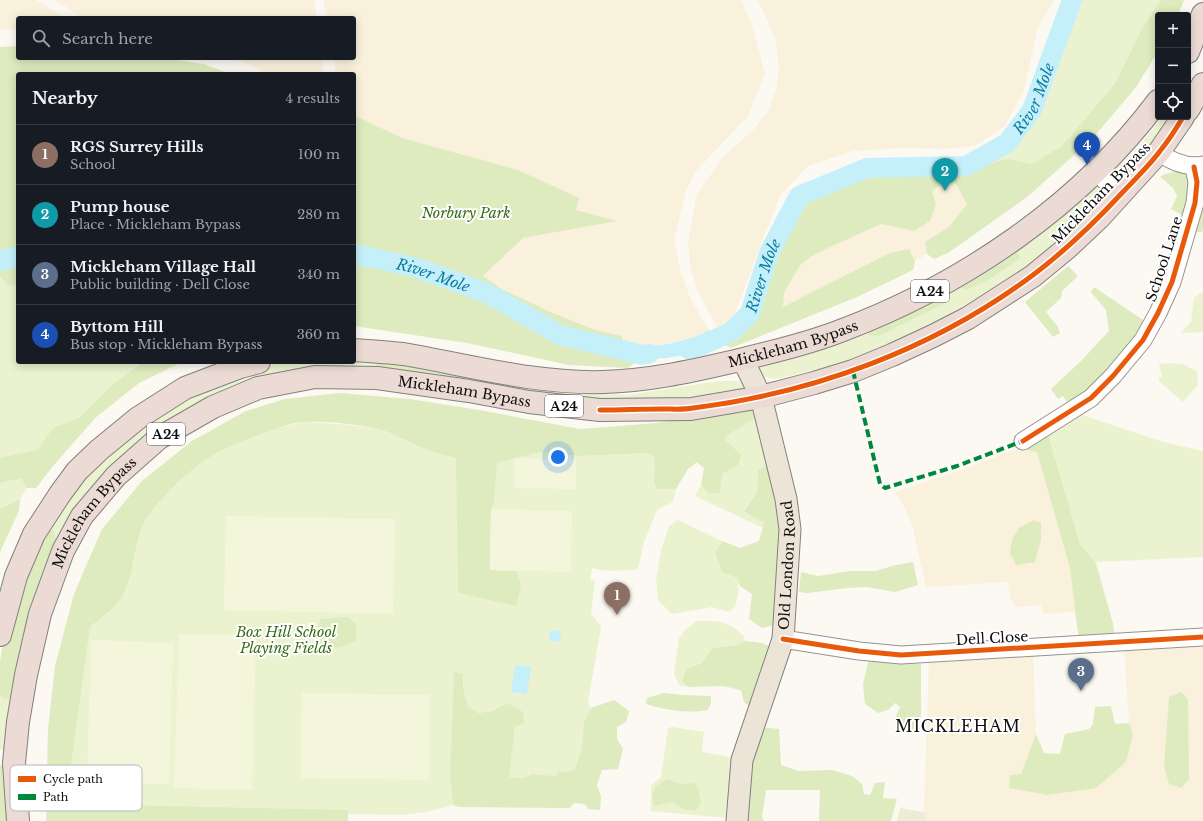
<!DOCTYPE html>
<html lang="en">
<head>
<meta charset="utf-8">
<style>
  body { margin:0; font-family:"Libre Baskerville",serif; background:#242831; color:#f1f3f6 }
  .controls { position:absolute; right:12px; top:12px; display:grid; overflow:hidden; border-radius:4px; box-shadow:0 2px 10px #0003 }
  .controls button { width:36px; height:36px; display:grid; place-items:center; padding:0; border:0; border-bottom:1px solid #363941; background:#171b24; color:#f1f3f6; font:20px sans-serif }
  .you { position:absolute; left:558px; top:457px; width:14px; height:14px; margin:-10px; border:3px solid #fff; border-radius:50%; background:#1a73e8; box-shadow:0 0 0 6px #1a73e833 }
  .badge { display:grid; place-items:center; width:26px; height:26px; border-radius:50%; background:#b0b1b2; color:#fff; font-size:13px; font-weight:700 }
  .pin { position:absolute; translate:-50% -33px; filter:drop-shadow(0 1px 2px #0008) }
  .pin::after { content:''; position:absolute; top:21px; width:14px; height:12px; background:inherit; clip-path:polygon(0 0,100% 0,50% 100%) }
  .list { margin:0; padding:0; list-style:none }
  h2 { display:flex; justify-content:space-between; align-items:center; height:52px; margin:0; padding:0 16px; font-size:17px }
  h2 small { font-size:13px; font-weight:400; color:#9ea1a6 }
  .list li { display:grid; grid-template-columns:26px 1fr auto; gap:12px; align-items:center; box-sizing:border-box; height:60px; padding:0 16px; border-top:1px solid #363941 }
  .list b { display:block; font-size:15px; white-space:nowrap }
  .list p { margin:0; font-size:13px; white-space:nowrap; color:#9ea1a6 }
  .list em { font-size:13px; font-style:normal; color:#9ea1a6 }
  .icon { flex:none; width:22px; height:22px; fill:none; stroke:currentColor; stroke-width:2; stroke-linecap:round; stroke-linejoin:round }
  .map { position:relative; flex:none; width:1203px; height:821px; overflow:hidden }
  .search { position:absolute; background:#171b24; box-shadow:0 2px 10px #0003; left:16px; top:16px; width:340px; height:44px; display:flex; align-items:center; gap:10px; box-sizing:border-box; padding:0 14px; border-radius:4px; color:#9ea1a6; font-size:15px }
  .panel { position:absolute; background:#171b24; box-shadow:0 2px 10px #0003; left:16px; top:72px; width:340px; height:292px; border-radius:4px }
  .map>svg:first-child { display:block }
</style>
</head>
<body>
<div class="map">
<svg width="1203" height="821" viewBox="0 0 1203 821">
  <rect width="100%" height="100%" fill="#fcf8f2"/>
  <!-- farmland -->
  <path fill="#faf1dd" d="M0 0H36L67 18H18V29L0 30Z
    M55 0H314L317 18H83Z
    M323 0H741L752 24 765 74 748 116 696 171 686 190 674 240 681 272 690 298 709 330 696 337 655 346 638 347 622 344V336L595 330 546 310 502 289 483 276 523 238 615 221 575 210 518 170 402 138 354 115V74H335V58H354V18H327Z
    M757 0H1054L1038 27 1024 90 1005 126 975 146 945 149 904 148 853 151 808 166 780 196 760 246 741 298 732 319 717 328 698 291 690 267 688 242 697 194 725 155 753 130 768 112 776 90 779 68 775 39 766 17Z
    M233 58H323V74H269Z
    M946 173H953V179L967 204 950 226 925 242 927 254 915 261 909 249 847 275 783 307 784 293 800 265 815 254 881 224 914 231 936 205 932 191 946 181Z
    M1018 448 1037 452 1070 568 1076 612 1043 614 1041 605 1017 607 1010 598 1008 582 926 587 912 524 904 506 895 492 956 472Z
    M1203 642V821H927L924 812 929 657 1033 651 1036 734 1021 774 1009 788 1047 795 1133 735 1129 723 1124 647Z"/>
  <!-- green -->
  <path fill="#ebf2d0" d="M1081 0H1184L1178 15H1158V51L1136 87 1091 140 1027 197 992 163 1012 145 1038 115 1051 84 1076 8Z
    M1163 117H1178L1122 176 1114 177 1111 174V170C1131 161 1148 134 1163 117Z
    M1093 181 1107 195 1066 240 982 303 857 361 810 371 776 379 763 377 760 371 761 366 819 346Z
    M18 263V362H182L139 383 95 418 52 467 36 488H27L20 499 0 509V267Z
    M1203 292V332L1180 333 1191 322 1194 298Z
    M354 358 380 360 381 371 206 403 80 514 6 750 0 749V696L5 699 47 528 84 474 160 409 252 368 288 362H354Z
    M1170 363 1183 364 1197 371 1198 385 1183 402 1160 382 1158 378 1162 376 1159 364Z
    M719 381H739L746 387 745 393 696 399 631 401 551 399 555 390 627 395Z
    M1079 414 1163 442 1203 451V557L1096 562 1113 624 1079 640 1070 568 1037 452 1018 448Z
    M759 416 771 463 758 470 757 492 744 510 765 523 763 528 695 496 701 485 708 493 722 473 738 465 724 439 731 433Z
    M304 422 338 424 375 428 400 437 425 449 457 458 458 593 516 606 491 509 494 504 497 463 540 452 582 456 647 453 655 458 654 484 658 489H676L673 502 657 510 644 542 638 569C622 571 607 572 592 568L590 580 595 581 591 614 601 626 588 703 591 708 584 722 582 747 575 770 565 772 556 776 532 774 524 778 508 777 515 726 507 703 493 711 478 713 467 707 463 688V674L455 671 450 776 453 805 426 812 401 815 348 814V811L66 805 90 627 109 613 142 527 149 513 179 480 197 465 217 453 245 439 285 426Z
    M678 520 722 541 715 553 722 572 737 578C740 588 739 604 730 612L712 607 672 614 658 600 656 580 661 551 669 526Z
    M697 621C720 621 726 620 744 636L745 641 738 645 712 648 702 663 686 669 683 681 689 687 679 685 674 674 679 638 686 629Z
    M672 727 704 732 702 752 737 758 728 818 651 811V786L661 777 668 728Z"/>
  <!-- forest -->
  <path fill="#ddebbe" d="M1161 0H1184L1178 15H1158V51L1136 87 1091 140 1027 197 948 253 934 259 927 254 925 242 950 226 967 204 953 179V173L972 172 992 163 1007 159 1032 164 1062 146 1115 84 1142 29Z
    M18 46V58H162L204 64 230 74H18V286L8 285 0 276V47Z
    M354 115 402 138 518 170 579 198 576 210 617 221 523 238 483 276 502 289 546 310 595 330 622 336 623 354 636 362 628 368 569 365 467 343 354 326Z
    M1179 170 1188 172 1193 176 1186 217 1171 209 1177 196 1173 188 1160 177 1163 175Z
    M946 173V181L932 191 936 205 930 221 914 231 881 224 815 254 800 265 784 293 783 307 890 253 909 249 915 261 913 270 857 297 731 348 727 346 724 342 754 322 783 244 807 203 872 175Z
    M1203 194V229L1202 232H1193Z
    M1009 250 1018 252 1020 258 990 279 966 290 962 288 960 282Z
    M1068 266 1078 276 1062 291 1061 298 1046 312 1058 327 1060 333 1053 337 1025 302Z
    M1094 287 1146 322 1117 366 1073 405 1067 402 1063 396 1058 399 1051 389 1082 360 1109 331 1106 310 1091 292Z
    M941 293 946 299 943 304 879 336 868 335 870 327Z
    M380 360 555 390 551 399 381 371 376 366Z
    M143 362H182L139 383 95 418 52 467 36 488H27L21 478 0 483V458L37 450 53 428 79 418 112 385Z
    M340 393 410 399 479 410 580 429 657 423 751 408 759 416 731 433 724 439 741 455 738 465 722 474 720 493H708L701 485 704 468 697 462 688 469 676 489H658L654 484 655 458 647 453 582 456 540 452 497 463 494 504 491 509 490 570 517 571 521 586 516 606 458 593 456 458C446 455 435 453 425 449 408 442 392 432 374 428 353 424 326 421 305 422 292 422 279 428 267 432 225 446 196 461 166 495 157 504 150 512 144 523 132 547 135 576 121 598 113 611 101 618 90 627L66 804 348 810V821H46L48 730 55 666 74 594 102 529 142 481 192 441 246 411 285 399Z
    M1047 431 1080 545 1095 562 1113 624 1115 638 1079 640 1070 568 1037 452 1018 448Z
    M771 463 782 502 777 623 771 626 762 628 749 619 752 594 740 586 737 578 722 572 715 553 722 541 740 548 759 541 764 523 744 511 757 492 758 470Z
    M20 499 19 511 0 552V509Z
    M1034 520 1041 523V540L1035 562 1016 565 1010 553 1012 540 1019 528Z
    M46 528 54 531 56 541 14 696 5 699 0 696V661L3 644 17 591Z
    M913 562 918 585 895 592 867 587 847 588 808 593 799 592 801 572 818 576 850 571H876L892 566Z
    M348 617 356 624V640L340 648 318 645 317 632 320 619Z
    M745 641 762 643 769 646 771 653 753 710 744 702 741 690 723 686 689 687 682 681 686 669 702 663 712 648 738 645Z
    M870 655 921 664V732L904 728 894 721 900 707 895 703 888 710 878 713 865 704 863 684Z
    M454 671 463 674V688L468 707 478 713 493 711 507 703 523 712 524 724 515 726 509 777 524 778 532 774 556 776 559 771 565 772 575 770 582 747 584 722 591 708 614 700 629 711 626 722 617 727V739L623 749 618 769 602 770 597 785 601 796 600 810 588 809 585 804 574 803 570 808 459 807 453 805 450 776Z
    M1181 692 1188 699 1189 779 1181 788 1169 784 1164 767 1169 697Z
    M664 693 683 695 711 696V703L708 710C688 714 665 710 646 704L647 698Z
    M1111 706 1115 724 1129 723 1133 735 1126 762 1096 788 1047 795 1009 788 1010 775 1021 774 1036 734 1044 753 1060 754 1065 734 1089 729 1093 724 1095 707Z
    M760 727 779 729 781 765 799 771 832 770 852 776 862 784 864 794 870 795 875 783 885 782 883 798 897 799 891 821H819L820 790H766L762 817 764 821H744L748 772Z
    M0 765H3L7 770 10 821H0Z
    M667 779 681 784 692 783 698 787 701 803 695 811 683 809 672 802 654 806 652 796 656 786Z"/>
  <!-- cemetery -->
  <path fill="#ecedd5" d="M900 808 924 812 927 821H897Z"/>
  <!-- pitch -->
  <path fill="#f4f6db" d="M515 458 576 460V489L514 488Z
    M491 509 572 511 571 572 490 570Z
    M226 516 395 519 393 614 224 610Z
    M179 634 256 636 252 790 174 788Z
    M91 640 173 643 169 784 87 782Z
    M302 693 430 695 429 780 301 778Z"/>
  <!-- water -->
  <path fill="#c6f0f9" d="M709 330 718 347 699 352 667 358 632 360 623 354 622 344C651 349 683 344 709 330Z
    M549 636a6 6 0 1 1 12 0a6 6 0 1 1-12 0Z
    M515 665 531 667 527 694 511 692Z"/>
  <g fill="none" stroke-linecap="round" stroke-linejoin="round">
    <!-- river -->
    <g stroke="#c6f0f9" stroke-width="20">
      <path id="s1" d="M354 254 414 267 487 293 560 335 643 355 649 354"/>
      <path d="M0 261 18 256"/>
      <path id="s2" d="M688 349 696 348 731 332 750 313 769 253 799 196 867 168 966 166 1007 143 1032 110 1072 0"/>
    </g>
    <!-- minor casing -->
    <g stroke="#959391" stroke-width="19">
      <path id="minor" d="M1159 152C1172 162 1187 168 1203 165
        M1096 171 1109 185 1120 195
        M1023 441 1091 398 1113 376 1143 340 1158 313 1172 282 1195 203 1197 182 1194 167
        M783 639 859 651 901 655 1203 637"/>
    </g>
    <!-- major casing -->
    <g stroke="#82817e" stroke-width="23">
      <g id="major">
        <path id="s3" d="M737 821 742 760 783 639 790 529 786 499 761 397 746 366 738 360"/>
      </g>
    </g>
    <!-- highway casing -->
    <g stroke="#82817e" stroke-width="24">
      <g id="highway">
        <path d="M1188 52 1203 14"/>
        <path d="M1188 110 1203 84"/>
        <path id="s4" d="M354 350C370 351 387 352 403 354 469 365 535 384 603 382 646 381 688 372 731 362 768 353 807 344 843 330 964 284 1079 206 1158 101"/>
        <path d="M0 635 16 576 34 534 60 494 77 471 99 450 138 418 185 388 240 367 259 362"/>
        <path id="s5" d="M18 821 14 763 18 722 26 675 40 614 63 551 82 516 116 476 159 438 213 407 258 388 315 377 377 378 469 391 529 402 600 410 691 409 761 397 814 383 853 371 892 355 933 336 968 318 1033 276 1067 248 1099 218 1159 152 1183 117"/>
      </g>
    </g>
    <!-- minor -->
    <use href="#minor" stroke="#fffefd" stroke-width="17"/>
    <!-- major -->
    <use href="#major" stroke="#ede4d8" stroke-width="21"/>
    <!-- highway -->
    <use href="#highway" stroke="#ebdbd4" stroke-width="22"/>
    <!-- quiet -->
    <path stroke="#00873e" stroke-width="4" stroke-dasharray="8 4" stroke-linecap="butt" d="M853 371 880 484 885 488 957 466 1023 441"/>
    <!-- cycleway casing -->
    <g stroke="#fff" stroke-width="8">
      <path id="cycleway" d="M600 410C621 410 641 409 662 409 672 409 683 410 693 408 814 393 934 349 1033 275 1065 251 1094 223 1121 194 1134 180 1149 166 1160 151 1169 140 1176 129 1183 117
        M1023 441 1091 398 1113 376 1143 340 1158 313 1172 282 1195 203 1197 182 1194 167
        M783 639 859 651 901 655 1203 637"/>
    </g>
    <!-- cycleway -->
    <use href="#cycleway" stroke="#e8590c" stroke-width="5"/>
  </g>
  <g text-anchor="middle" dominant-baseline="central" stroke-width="4" stroke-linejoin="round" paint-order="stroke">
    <!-- shield labels -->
    <g fill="#fff" stroke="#565656" stroke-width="1">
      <rect x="911" y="280" width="38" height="22" rx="3"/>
      <rect x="545" y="395" width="38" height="22" rx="3"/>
      <rect x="147" y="423" width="38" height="22" rx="3"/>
    </g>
    <g font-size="13" font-weight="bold" fill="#0e0e0e">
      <text x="930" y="291">A24</text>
      <text x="564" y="406">A24</text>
      <text x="166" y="434">A24</text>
    </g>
    <!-- street labels -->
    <g font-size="14" fill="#0e0e0e" stroke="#fff">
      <text transform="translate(1101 193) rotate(-46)">Mickleham Bypass</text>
      <text transform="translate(1164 259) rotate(-72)">School Lane</text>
      <text stroke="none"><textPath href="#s4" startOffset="446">Mickleham Bypass</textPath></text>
      <text stroke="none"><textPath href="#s5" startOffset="746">Mickleham Bypass</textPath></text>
      <text stroke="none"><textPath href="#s5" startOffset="326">Mickleham Bypass</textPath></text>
      <text stroke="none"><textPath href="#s3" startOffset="263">Old London Road</textPath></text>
      <text transform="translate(992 638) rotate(-3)">Dell Close</text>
    </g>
    <!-- park labels -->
    <g font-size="14" font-style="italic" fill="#396c18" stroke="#fff">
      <text x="466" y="213">Norbury Park</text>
      <text x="286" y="632">Box Hill School<tspan x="286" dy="16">Playing Fields</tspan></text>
    </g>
    <!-- water labels -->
    <g font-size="15" font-style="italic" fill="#0b7da4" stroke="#fff">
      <text stroke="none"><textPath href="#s2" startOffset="473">River Mole</textPath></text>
      <text stroke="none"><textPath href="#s2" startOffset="113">River Mole</textPath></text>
      <text stroke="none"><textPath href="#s1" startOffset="82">River Mole</textPath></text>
    </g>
    <!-- quarter labels -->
    <g font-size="16" letter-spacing="1" fill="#0e0e0e" stroke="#fff">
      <text x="958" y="726">MICKLEHAM</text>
    </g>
  </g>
  <!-- legend -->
  <rect x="10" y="765" width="132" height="46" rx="6" fill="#fff" stroke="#b7b7b7" stroke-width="1"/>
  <rect x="18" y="776" width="18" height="6" fill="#e8590c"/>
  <rect x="18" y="794" width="18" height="6" fill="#00873e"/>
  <g font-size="11" fill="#0e0e0e">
    <text x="43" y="783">Cycle path</text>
    <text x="43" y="801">Path</text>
  </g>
</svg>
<div class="controls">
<button>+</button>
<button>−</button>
<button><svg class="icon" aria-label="locate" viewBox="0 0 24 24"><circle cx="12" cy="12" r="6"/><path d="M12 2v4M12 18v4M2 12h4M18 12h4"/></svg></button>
</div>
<div class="you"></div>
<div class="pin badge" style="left:617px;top:615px;background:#8d6e63">1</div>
<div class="pin badge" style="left:945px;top:191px;background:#0f9aa8">2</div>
<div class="pin badge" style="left:1081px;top:691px;background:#5c6f8a">3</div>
<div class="pin badge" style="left:1087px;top:165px;background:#1a4fb4">4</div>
<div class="search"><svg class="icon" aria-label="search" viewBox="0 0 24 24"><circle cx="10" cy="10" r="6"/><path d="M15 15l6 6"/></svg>Search here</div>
<section class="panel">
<h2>Nearby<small>4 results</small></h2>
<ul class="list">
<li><span class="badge" style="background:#8d6e63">1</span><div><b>RGS Surrey Hills</b><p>School</p></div><em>100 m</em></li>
<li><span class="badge" style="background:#0f9aa8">2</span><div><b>Pump house</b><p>Place · Mickleham Bypass</p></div><em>280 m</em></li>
<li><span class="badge" style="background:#5c6f8a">3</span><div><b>Mickleham Village Hall</b><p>Public building · Dell Close</p></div><em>340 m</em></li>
<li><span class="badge" style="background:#1a4fb4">4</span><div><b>Byttom Hill</b><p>Bus stop · Mickleham Bypass</p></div><em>360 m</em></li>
</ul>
</section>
</div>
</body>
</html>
